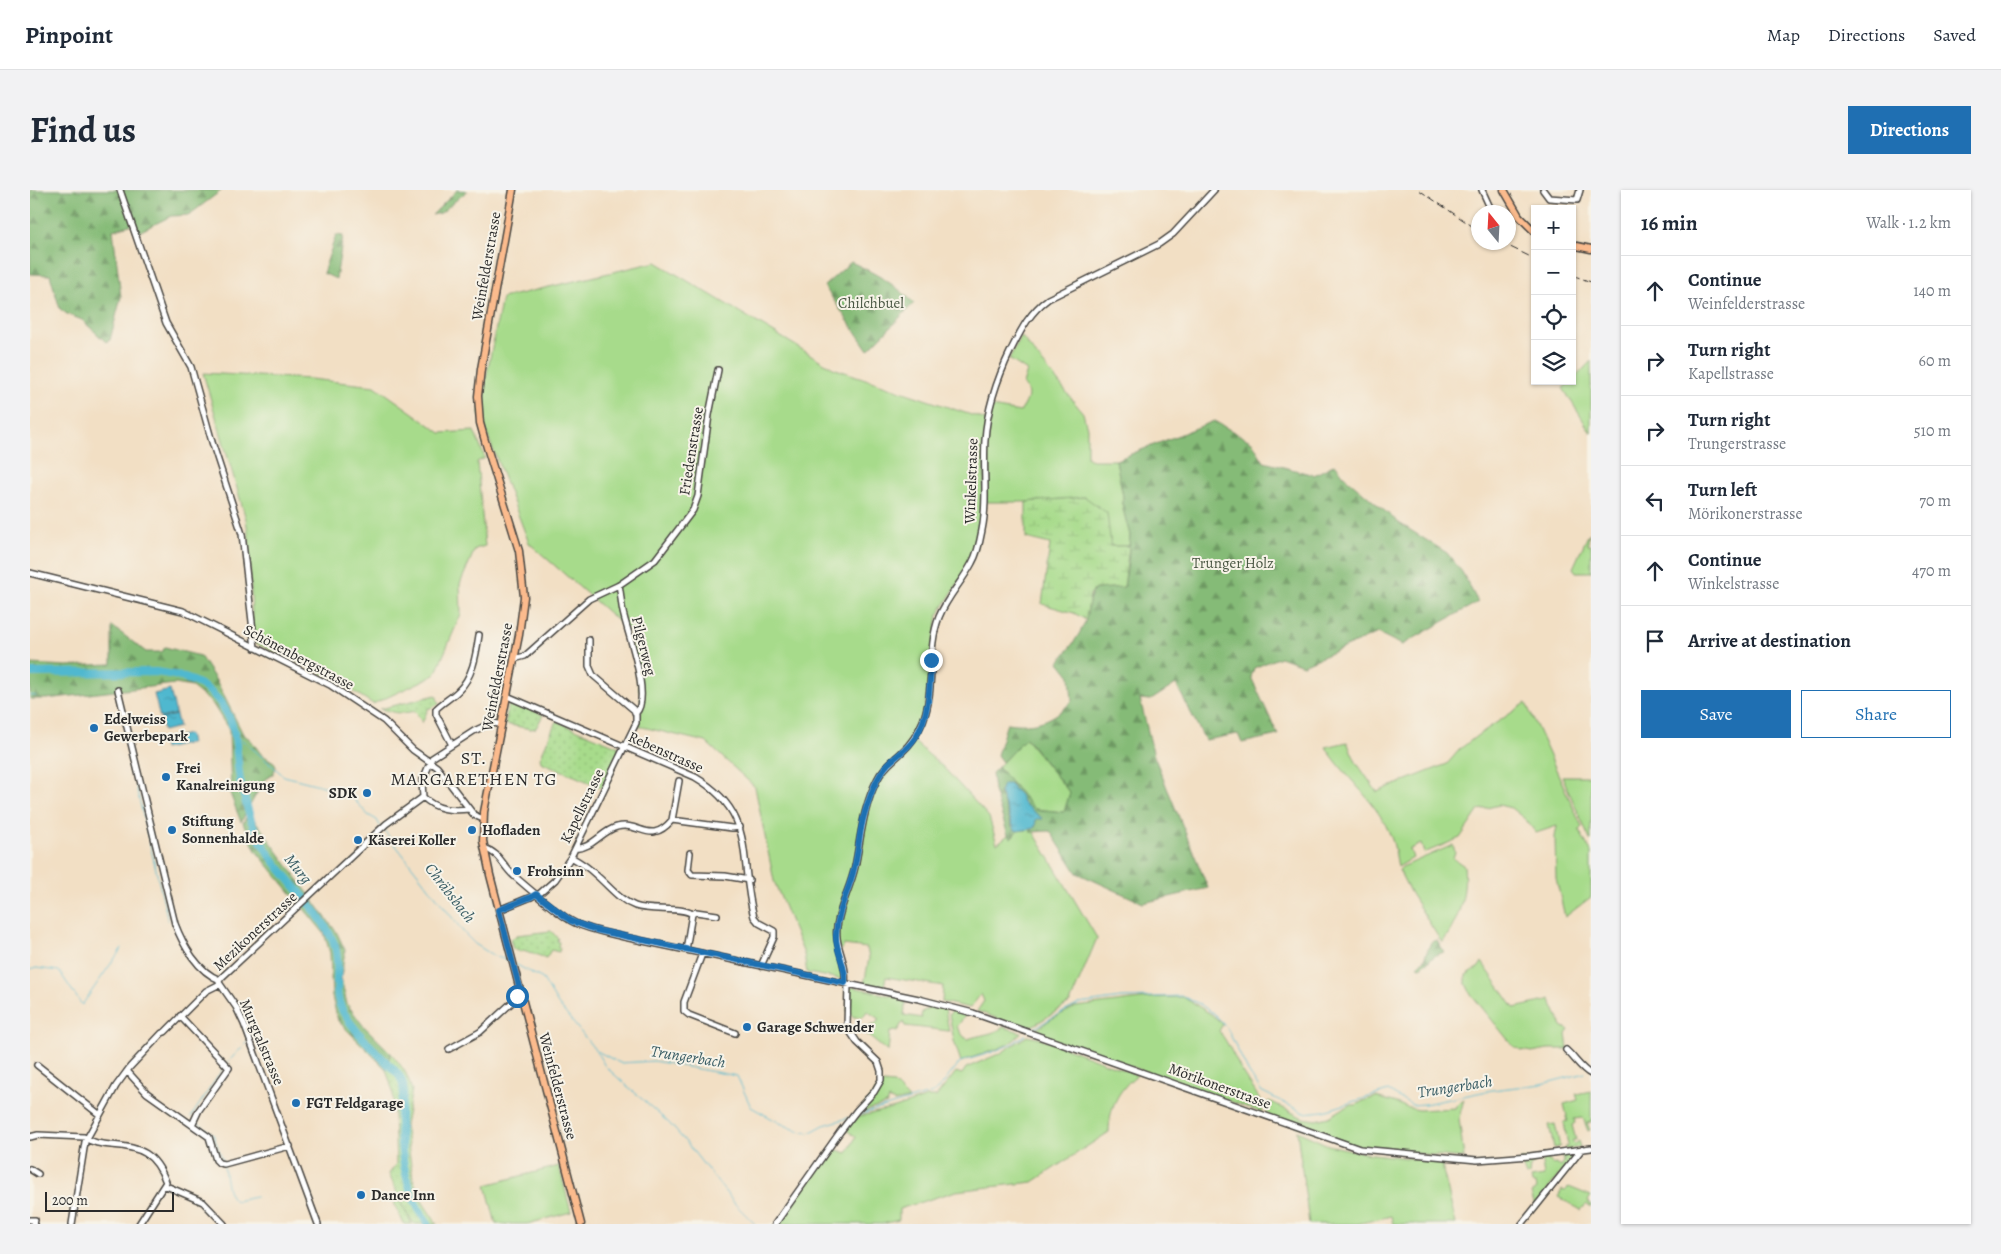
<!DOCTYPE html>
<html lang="en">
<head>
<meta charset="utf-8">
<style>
  body { margin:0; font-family:Alegreya,serif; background:#f2f2f3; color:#1f2937 }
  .controls { position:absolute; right:15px; top:15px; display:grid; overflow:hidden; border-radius:0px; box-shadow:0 1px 4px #0004 }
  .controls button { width:45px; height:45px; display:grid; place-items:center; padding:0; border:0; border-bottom:1px solid #e0e1e3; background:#fff; color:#1f2937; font:25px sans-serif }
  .compass { position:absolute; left:1441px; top:15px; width:45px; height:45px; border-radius:50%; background:#fff; box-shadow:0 1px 4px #0004; rotate:342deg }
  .scale { position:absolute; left:15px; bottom:12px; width:129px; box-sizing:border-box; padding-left:5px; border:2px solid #2b2b2b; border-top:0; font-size:14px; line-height:18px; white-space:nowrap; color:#2b2b2b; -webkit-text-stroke:4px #f7f3e8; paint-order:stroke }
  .stop { position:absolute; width:15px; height:15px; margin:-11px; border:4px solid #1f6fb2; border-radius:50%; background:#fff }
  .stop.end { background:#1f6fb2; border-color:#fff; box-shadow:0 1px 5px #0008 }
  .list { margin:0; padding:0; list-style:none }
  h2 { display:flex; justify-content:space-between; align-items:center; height:65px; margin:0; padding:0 20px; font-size:21px }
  h2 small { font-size:16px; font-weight:400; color:#747a83 }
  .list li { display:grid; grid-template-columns:32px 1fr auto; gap:15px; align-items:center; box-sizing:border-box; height:70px; padding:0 20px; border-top:1px solid #e0e1e3 }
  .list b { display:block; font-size:19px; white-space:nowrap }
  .list p { margin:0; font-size:16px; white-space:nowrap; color:#747a83 }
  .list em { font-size:16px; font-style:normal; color:#747a83 }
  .actions { display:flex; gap:10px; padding:15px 20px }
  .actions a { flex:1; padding:11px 0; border:1px solid #1f6fb2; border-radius:0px; text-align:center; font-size:18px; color:#1f6fb2 }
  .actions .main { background:#1f6fb2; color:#fff }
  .icon { flex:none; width:28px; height:28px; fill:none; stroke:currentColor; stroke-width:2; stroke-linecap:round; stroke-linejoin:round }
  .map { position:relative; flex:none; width:1561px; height:1034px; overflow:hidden; border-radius:0px }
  header { display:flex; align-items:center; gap:30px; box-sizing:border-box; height:70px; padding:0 25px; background:#fff; border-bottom:1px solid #e0e1e3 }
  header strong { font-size:24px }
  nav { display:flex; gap:28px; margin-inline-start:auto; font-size:18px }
  .intro { display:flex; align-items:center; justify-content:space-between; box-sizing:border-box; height:120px; padding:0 30px }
  h1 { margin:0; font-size:35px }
  .button { padding:12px 22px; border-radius:0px; background:#1f6fb2; color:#fff; font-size:18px; font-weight:700 }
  main { display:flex; gap:30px; padding:0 30px }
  aside { flex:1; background:#fff; border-radius:0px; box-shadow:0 1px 4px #0004 }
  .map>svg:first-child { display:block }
</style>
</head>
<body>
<header>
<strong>Pinpoint</strong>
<nav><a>Map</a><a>Directions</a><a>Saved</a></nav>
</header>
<div class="intro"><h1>Find us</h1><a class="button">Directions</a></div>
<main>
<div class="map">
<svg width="1561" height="1034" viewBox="0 0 1561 1034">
  <defs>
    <pattern id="forest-firs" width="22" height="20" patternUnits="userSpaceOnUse" patternTransform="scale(1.25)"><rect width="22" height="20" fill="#85bb77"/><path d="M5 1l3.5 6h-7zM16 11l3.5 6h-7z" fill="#6d9862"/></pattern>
    <pattern id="wetland-marsh" width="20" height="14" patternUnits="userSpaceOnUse" patternTransform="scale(1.25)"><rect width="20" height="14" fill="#a7db8b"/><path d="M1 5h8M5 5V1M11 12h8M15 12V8" fill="none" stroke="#90bc78"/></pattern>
    <pattern id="park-dots" width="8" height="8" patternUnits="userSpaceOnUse" patternTransform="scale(1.25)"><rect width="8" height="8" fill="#a7db8b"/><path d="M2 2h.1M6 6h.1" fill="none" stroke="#90bc78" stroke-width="1.8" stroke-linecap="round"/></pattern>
    <pattern id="water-ripples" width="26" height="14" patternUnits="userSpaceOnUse" patternTransform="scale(1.25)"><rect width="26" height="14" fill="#50b8cf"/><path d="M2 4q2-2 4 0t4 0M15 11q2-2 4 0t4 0" fill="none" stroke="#4396a8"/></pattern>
  </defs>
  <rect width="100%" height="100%" fill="#f7f3e8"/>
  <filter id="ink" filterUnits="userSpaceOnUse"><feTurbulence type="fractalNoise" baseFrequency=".02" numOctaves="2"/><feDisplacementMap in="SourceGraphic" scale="10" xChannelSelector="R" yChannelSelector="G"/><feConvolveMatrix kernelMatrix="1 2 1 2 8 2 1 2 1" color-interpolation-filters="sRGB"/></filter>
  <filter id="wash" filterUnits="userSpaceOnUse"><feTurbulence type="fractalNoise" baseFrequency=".0096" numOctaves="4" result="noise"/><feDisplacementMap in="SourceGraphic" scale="20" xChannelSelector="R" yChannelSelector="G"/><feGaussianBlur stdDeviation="1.12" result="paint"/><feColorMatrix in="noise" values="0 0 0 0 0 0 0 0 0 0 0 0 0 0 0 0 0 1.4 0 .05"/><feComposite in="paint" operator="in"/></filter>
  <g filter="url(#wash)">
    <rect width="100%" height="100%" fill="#f2dfc4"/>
    <!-- grass -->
    <path fill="#a7db8b" stroke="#69835b" d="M626 72 803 178 956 230 953 330 945 362 941 372 908 425 894 522 882 550 914 578 959 627 967 654 978 645 981 648 987 641 1001 639V642L1003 641 1067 748 1040 813 1004 835 993 838 947 821 954 811 951 804 940 818 912 812 913 796 856 787 853 800 834 795 839 768 837 758 814 755 812 759H806L814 784 812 789 777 783 774 764 744 691 725 597 676 552 608 536 612 518 599 438 597 439 499 353 449 223 472 108Z
      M991 146 1053 223 1057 238V268L1062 270H1086L1093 306V319L1100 345 1099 356H1081L1055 307 996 312H956V262L961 217 990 222C997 212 1002 204 993 194L997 181 979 169Z
      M1561 171V243L1533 198 1542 191Z
      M173 183 280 189 345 196 411 243 444 241 455 268 447 272 455 356 445 359 430 394 431 424 405 485 343 514 306 490 223 452 219 349 216 329Z
      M1559 343 1558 355H1561V382H1546L1543 378Z
      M1496 513 1552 637 1549 640 1561 662V707L1535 727 1526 688 1525 647 1527 636 1506 643 1496 630 1481 618 1469 615 1449 620 1430 648 1394 663 1391 654 1380 659 1383 668 1368 677C1366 667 1365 656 1361 647 1348 612 1315 588 1296 557L1317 552 1326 572 1347 602 1417 574 1430 559 1448 545Z
      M995 548 1040 603 1034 622 1004 619 968 577Z
      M1532 586H1561V651L1560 650Z
      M1423 655 1425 662 1423 668 1434 676C1437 703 1429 731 1412 753L1380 702 1369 680 1372 677Z
      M1452 772 1484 818 1516 811 1520 809 1532 836 1539 840 1536 844 1538 859H1518L1502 862 1491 860 1483 856 1441 804 1436 794V785L1449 777Z
      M823 797 876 809 874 825 892 828 891 825 893 821 897 820 898 813 915 818 919 841 875 836 873 832 867 841 860 842 858 862 837 845 840 835H845L849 829 837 821 833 827H824L821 825V821H817L819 799Z
      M1153 807 1181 824 1193 834 1189 841C1200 855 1205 870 1214 885 1223 899 1231 907 1233 923L1003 842 1021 829 1046 817 1118 808Z
      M924 820 936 824 927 837 934 847 938 849C948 845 966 844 973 837L991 842C982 859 947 864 931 872L924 851 919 824Z
      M997 846 1013 849 1107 885C1088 900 1079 918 1079 942L1003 992 926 1001 869 1019V1030L852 1034H748L801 958 817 963 826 947 815 939 823 928 865 918 897 907H906L926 882 932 884 936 878 971 863Z
      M853 893 864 894 879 909 864 912 859 909 857 914 826 924Z
      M1561 901V932L1557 933 1560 940 1558 941 1553 928 1544 929 1545 933 1542 935 1546 950H1542L1544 954 1548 951 1550 957 1535 960V957L1538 956 1534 932 1538 931 1534 914 1548 910 1546 904Z
      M1346 907 1367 913 1375 917 1389 920 1425 918 1427 914 1434 909 1429 928 1434 968 1332 958 1240 927 1236 920V914L1239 911 1273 928 1286 930 1299 927 1319 915H1326L1333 911Z
      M1525 934 1530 957 1524 958 1519 935Z
      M1267 941 1298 955 1335 963 1411 972 1426 1034H1363L1361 1026 1327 1034H1279Z
      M1547 962 1505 1016 1501 1003 1507 999 1506 994H1502L1501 988 1514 986 1511 967 1518 966V971H1521L1522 974 1525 973 1531 976 1534 972 1532 964Z
      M1505 968 1507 971 1500 977 1499 985 1496 986 1490 970Z
      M529 976 541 1022 497 1034H466L456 995Z
      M1539 997 1561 1006 1558 1011 1561 1015 1560 1018 1557 1014 1551 1020 1528 1007 1532 1000 1535 1001Z
      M366 1009 370 1010 382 1034H374L364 1014Z"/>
    <!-- forest -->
    <path fill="url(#forest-firs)" stroke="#587351" d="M0 0H192L159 25 141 26 107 43 103 34 83 40 91 107 80 150 76 152 52 130 37 124 30 119 20 85 0 84Z
      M427 0 437 1 411 23 402 25Z
      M306 45 313 46 306 89 293 83Z
      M821 72C845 83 865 94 884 113L838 160 794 96Z
      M1184 231 1222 252 1234 272 1284 285 1305 274 1316 288 1369 333 1417 363 1432 382 1448 412 1372 455 1348 443 1273 475 1250 467 1224 478 1221 487 1248 545 1212 553 1208 544 1175 550 1146 494 1121 510 1110 509 1124 566 1178 698 1113 713 1047 683 1020 641 1000 642 1005 637 1006 629C999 616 988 606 979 594L970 602 982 637 987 641 981 648 978 645 964 601 962 583 968 577 1004 619 1034 622 1040 603 996 548 972 572 967 565 977 533C1005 537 1023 531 1042 511L1040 486 1029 472C1038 460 1049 447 1055 432 1059 421 1057 408 1065 399L1094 397 1098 373 1100 345 1093 319V306L1086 270Z
      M82 436 116 462H132L135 457 170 466 187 492 213 544 221 550 231 564 244 572 246 577 243 584 234 590 211 632 201 606 199 540 182 513 162 497 145 494 16 509H0V474L37 476 82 474Z
      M219 622 307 743 315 760 311 788 317 814 332 834 361 863 356 879 308 831 302 807 300 763 294 743 226 661 213 633Z
      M1407 750 1414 762 1406 765 1391 777 1388 776 1394 769 1401 752Z"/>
    <!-- wetland -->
    <path fill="url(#wetland-marsh)" stroke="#69835b" d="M1055 307 1077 323 1081 356H1099L1094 397 1065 399 1060 404 1056 430 1044 423 1012 414 1020 354 996 348V312Z"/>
    <!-- park -->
    <path fill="url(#park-dots)" stroke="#69835b" d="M406 505 409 514 398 519 392 533C384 516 385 523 370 523 364 523 356 520 350 519Z
      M485 512 513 525 506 538 501 539 475 534 479 513Z
      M526 531 589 557V564L573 598 511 572 510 568Z
      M521 741 528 748 527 751 529 752 528 757 530 758 529 762 521 760 516 768 493 760 491 762 483 759 480 750 487 745Z
      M361 863 375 881 382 900 375 935 383 988 390 1008 407 1034H384L373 1017 359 984 366 974 363 902 356 879Z"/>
    <!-- water -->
    <path fill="url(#water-ripples)" stroke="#3e727d" d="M140 500 146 524 130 528 124 504Z
      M146 525 149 537 133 541 130 529Z
      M159 544 161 553 134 559 132 550Z
      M973 594H979L990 605 993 613 1013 629H1006L1005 637 1001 639 987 641 984 639 970 602Z"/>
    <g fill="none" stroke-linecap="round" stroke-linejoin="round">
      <!-- stream -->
      <path stroke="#50b8cf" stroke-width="1" d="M0 505 6 506
        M207 547 216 553 254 586 301 598 320 605 338 625 347 630 350 636
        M106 596 138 730
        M353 639 435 744 445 754 464 766 479 771
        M485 774 513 789 528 814 566 861 575 876
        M0 780 6 778 29 781 52 815 92 758
        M1000 841 1023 827 1049 814 1091 808 1151 806 1170 814 1184 824 1197 838 1218 881 1231 901 1274 923 1294 921 1358 901 1382 915 1395 914 1462 900 1512 894 1555 883
        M567 861 584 870
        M586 871 590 873 624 871 707 886 721 917 750 933 768 941 779 943 794 935 818 928
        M198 872 217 852
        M577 878 639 933 655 951 705 1014 725 1034
        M828 925 903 903 912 895 930 872 960 863 982 854 995 845
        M161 927 194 877
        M168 933 183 944 193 971
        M194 977C196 988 196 1003 205 1011L226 1007"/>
      <!-- river -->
      <path stroke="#50b8cf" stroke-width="8" d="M0 483 126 482C149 485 174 491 189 511 210 538 205 560 210 590 213 603 217 617 221 630 238 678 283 706 303 751 311 769 305 790 308 808 312 832 351 866 368 884 379 898 370 912 370 928 370 964 376 1005 398 1034"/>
    </g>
  </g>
  <g filter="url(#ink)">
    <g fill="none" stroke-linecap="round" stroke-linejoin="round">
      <!-- minor casing -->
      <g stroke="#494642" stroke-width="8">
        <path id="minor" d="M90 0 136 133 161 177 182 252 212 344 225 458
          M1452 0 1462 22
          M1513 0 1519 8 1547 10 1550 0
          M0 383 153 421 300 495 354 531 383 560 407 577 444 625 453 629
          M589 395C591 404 591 413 593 422 597 442 622 507 606 523
          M484 469 495 466 559 409 589 395 625 370 663 320 668 306 679 225 688 180
          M88 500 145 734C153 755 168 782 190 790
          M477 506 665 587C728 624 708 669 724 727L729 733 744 741V747L731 776
          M422 555 406 524V519C413 512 421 508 428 501 443 487 446 465 449 445
          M393 607 392 592 402 568 444 541 461 533 470 534
          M393 607C406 620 422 621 439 619
          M642 630 649 591
          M454 658C470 663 472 675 484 686 501 700 527 724 545 733 560 740 577 743 594 747L889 809 943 823 1330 959 1447 970 1500 966 1561 958
          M546 658C560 660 573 640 587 637 610 631 620 656 642 630L702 638 710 637
          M660 663 658 680 662 685 695 686 719 690
          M541 667C550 672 559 678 566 685 579 696 589 710 605 716 622 722 650 716 662 724L656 760
          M508 705 525 690 541 667 606 533V525L604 520 563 485 559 476V450
          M469 720 501 707 506 704
          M662 724 666 722 687 725
          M672 764 654 812V821L659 825 705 843
          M189 791 191 788 356 634 393 607
          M815 793C818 772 802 754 808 731 812 712 821 695 825 677 831 647 833 617 847 590 853 577 863 571 872 562 882 553 888 543 893 531 906 498 896 461 909 427 917 407 932 392 942 373 948 363 950 351 952 340 958 311 953 280 955 250 957 218 967 189 981 160 991 140 999 123 1018 109L1129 54 1143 44 1184 0
          M190 794 206 817 214 834 288 1034
          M150 826 199 878 169 920 162 935
          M419 859 450 842 491 804
          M1536 860C1544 867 1552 880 1561 884
          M7 875 70 925
          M97 881 117 903 179 947 186 970 189 973 194 974 260 956
          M0 947 8 945 54 947C62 953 71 954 81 955 111 957 125 963 136 992L109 1034
          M0 979 8 984
          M134 995 173 1012 194 1034
          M0 1030H5L4 1034
          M42 1034 55 952 86 896 100 877 132 843 135 842 176 801 190 794
          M745 1034 810 942 827 920 844 902 851 890V881L848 872 827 852 817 837 818 794
          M1492 1034 1552 959"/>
      </g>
      <!-- major casing -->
      <g stroke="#494642" stroke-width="9">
        <path id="major" d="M483 0 451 179 448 206 450 233 455 251 489 361 494 407 489 445 454 622 453 651 460 685 551 1034
          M1474 0 1489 26 1505 42
          M1542 55 1561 59"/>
      </g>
      <!-- minor -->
      <use href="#minor" stroke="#fff" stroke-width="5"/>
      <!-- major -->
      <use href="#major" stroke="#fbbb8d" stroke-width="6"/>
      <!-- rail -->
      <path stroke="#2b2b2b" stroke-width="1" stroke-dasharray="8 4" stroke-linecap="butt" d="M1389 0 1448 40
        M1470 52 1505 69
        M1542 85 1561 92"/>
    </g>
  </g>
  <g fill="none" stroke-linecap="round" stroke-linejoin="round" filter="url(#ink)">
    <!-- route -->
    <path stroke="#1f6fb2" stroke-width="6" d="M487 806 491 804 469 720 501 707 506 704 541 731 566 740 815 793C817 777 805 761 806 745 807 721 819 701 824 679 829 660 829 641 835 622 840 606 846 587 858 574 867 565 878 559 885 548 900 525 900 495 901 470"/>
  </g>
  <!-- markers -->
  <g fill="#1f6fb2" stroke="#f7f3e8" stroke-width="2">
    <circle cx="64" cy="538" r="5"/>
    <circle cx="136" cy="587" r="5"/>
    <circle cx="337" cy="603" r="5"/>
    <circle cx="142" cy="640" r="5"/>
    <circle cx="442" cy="640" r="5"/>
    <circle cx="328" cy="650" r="5"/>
    <circle cx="487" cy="681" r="5"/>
    <circle cx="717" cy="837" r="5"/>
    <circle cx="266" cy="913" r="5"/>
    <circle cx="331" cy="1005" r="5"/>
  </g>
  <g text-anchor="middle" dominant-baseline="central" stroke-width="4" stroke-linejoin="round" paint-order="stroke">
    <!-- street labels -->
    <g font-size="15" fill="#2b2b2b" stroke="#f7f3e8">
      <text transform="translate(456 76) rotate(-80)">Weinfelderstrasse</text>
      <text transform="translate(661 261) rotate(-81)">Friedenstrasse</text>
      <text transform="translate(941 291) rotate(-88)">Winkelstrasse</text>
      <text transform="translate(614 456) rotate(76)">Pilgerweg</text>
      <text transform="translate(269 467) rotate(28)">Schönenbergstrasse</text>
      <text transform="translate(467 487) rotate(-79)">Weinfelderstrasse</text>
      <text transform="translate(636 562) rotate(24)">Rebenstrasse</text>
      <text transform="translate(552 616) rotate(-64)">Kapellstrasse</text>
      <text transform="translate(225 741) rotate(-43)">Mezikonerstrasse</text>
      <text transform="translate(232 852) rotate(67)">Murgtalstrasse</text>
      <text transform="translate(528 896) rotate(75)">Weinfelderstrasse</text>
      <text transform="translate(1190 896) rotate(20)">Mörikonerstrasse</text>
    </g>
    <!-- park labels -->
    <g font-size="15" fill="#4a5743" stroke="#f7f3e8">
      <text x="841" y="113">Chilchbuel</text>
      <text x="1203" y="373">Trunger Holz</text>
    </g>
    <!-- poi labels -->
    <g font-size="15" font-weight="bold" fill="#2b2b2b" stroke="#f7f3e8" text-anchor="start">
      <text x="74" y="529">Edelweiss<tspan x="74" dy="17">Gewerbepark</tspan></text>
      <text x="146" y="578">Frei<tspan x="146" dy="17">Kanalreinigung</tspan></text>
      <text x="327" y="603" text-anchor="end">SDK</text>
      <text x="152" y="631">Stiftung<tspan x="152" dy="17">Sonnenhalde</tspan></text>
      <text x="452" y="640">Hofladen</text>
      <text x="338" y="650">Käserei Koller</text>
      <text x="497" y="681">Frohsinn</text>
      <text x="727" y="837">Garage Schwender</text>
      <text x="276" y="913">FGT Feldgarage</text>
      <text x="341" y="1005">Dance Inn</text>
    </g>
    <!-- water labels -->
    <g font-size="16" font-style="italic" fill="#385c64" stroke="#f7f3e8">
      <text transform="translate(268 679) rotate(51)">Murg</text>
      <text transform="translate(420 703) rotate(52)">Chräbsbach</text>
      <text transform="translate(658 867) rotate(9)">Trungerbach</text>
      <text transform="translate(1425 897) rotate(-9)">Trungerbach</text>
    </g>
    <!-- quarter labels -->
    <g font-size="18" letter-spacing="1" fill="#2b2b2b" stroke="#f7f3e8">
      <text x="444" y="568">ST.<tspan x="444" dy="21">MARGARETHEN TG</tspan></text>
    </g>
  </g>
</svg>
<div class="controls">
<button>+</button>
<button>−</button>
<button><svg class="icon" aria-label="locate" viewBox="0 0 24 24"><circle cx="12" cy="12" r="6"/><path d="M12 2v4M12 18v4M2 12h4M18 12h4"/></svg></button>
<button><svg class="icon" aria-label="layers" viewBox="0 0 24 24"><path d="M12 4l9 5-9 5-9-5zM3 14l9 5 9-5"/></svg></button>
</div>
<svg class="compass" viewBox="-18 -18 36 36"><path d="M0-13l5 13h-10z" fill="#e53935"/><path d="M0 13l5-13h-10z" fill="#747a83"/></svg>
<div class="scale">200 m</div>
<div class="stop" style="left:487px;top:806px"></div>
<div class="stop end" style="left:901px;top:470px"></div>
</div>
<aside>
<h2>16 min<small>Walk · 1.2 km</small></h2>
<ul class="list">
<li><svg class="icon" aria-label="ahead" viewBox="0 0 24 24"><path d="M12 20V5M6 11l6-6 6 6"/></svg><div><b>Continue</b><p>Weinfelderstrasse</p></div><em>140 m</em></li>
<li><svg class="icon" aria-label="right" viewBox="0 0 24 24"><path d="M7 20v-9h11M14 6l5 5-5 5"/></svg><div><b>Turn right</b><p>Kapellstrasse</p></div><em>60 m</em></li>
<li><svg class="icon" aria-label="right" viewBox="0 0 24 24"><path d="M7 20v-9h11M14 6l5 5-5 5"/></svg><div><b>Turn right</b><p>Trungerstrasse</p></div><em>510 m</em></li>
<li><svg class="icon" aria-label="left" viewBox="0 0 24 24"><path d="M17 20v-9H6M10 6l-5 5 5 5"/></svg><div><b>Turn left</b><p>Mörikonerstrasse</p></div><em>70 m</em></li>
<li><svg class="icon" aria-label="ahead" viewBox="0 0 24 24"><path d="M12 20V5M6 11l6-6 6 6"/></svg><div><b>Continue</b><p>Winkelstrasse</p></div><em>470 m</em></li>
<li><svg class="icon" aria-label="arrive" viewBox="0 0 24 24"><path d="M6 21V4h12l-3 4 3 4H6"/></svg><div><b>Arrive at destination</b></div></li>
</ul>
<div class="actions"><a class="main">Save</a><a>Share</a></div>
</aside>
</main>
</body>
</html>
